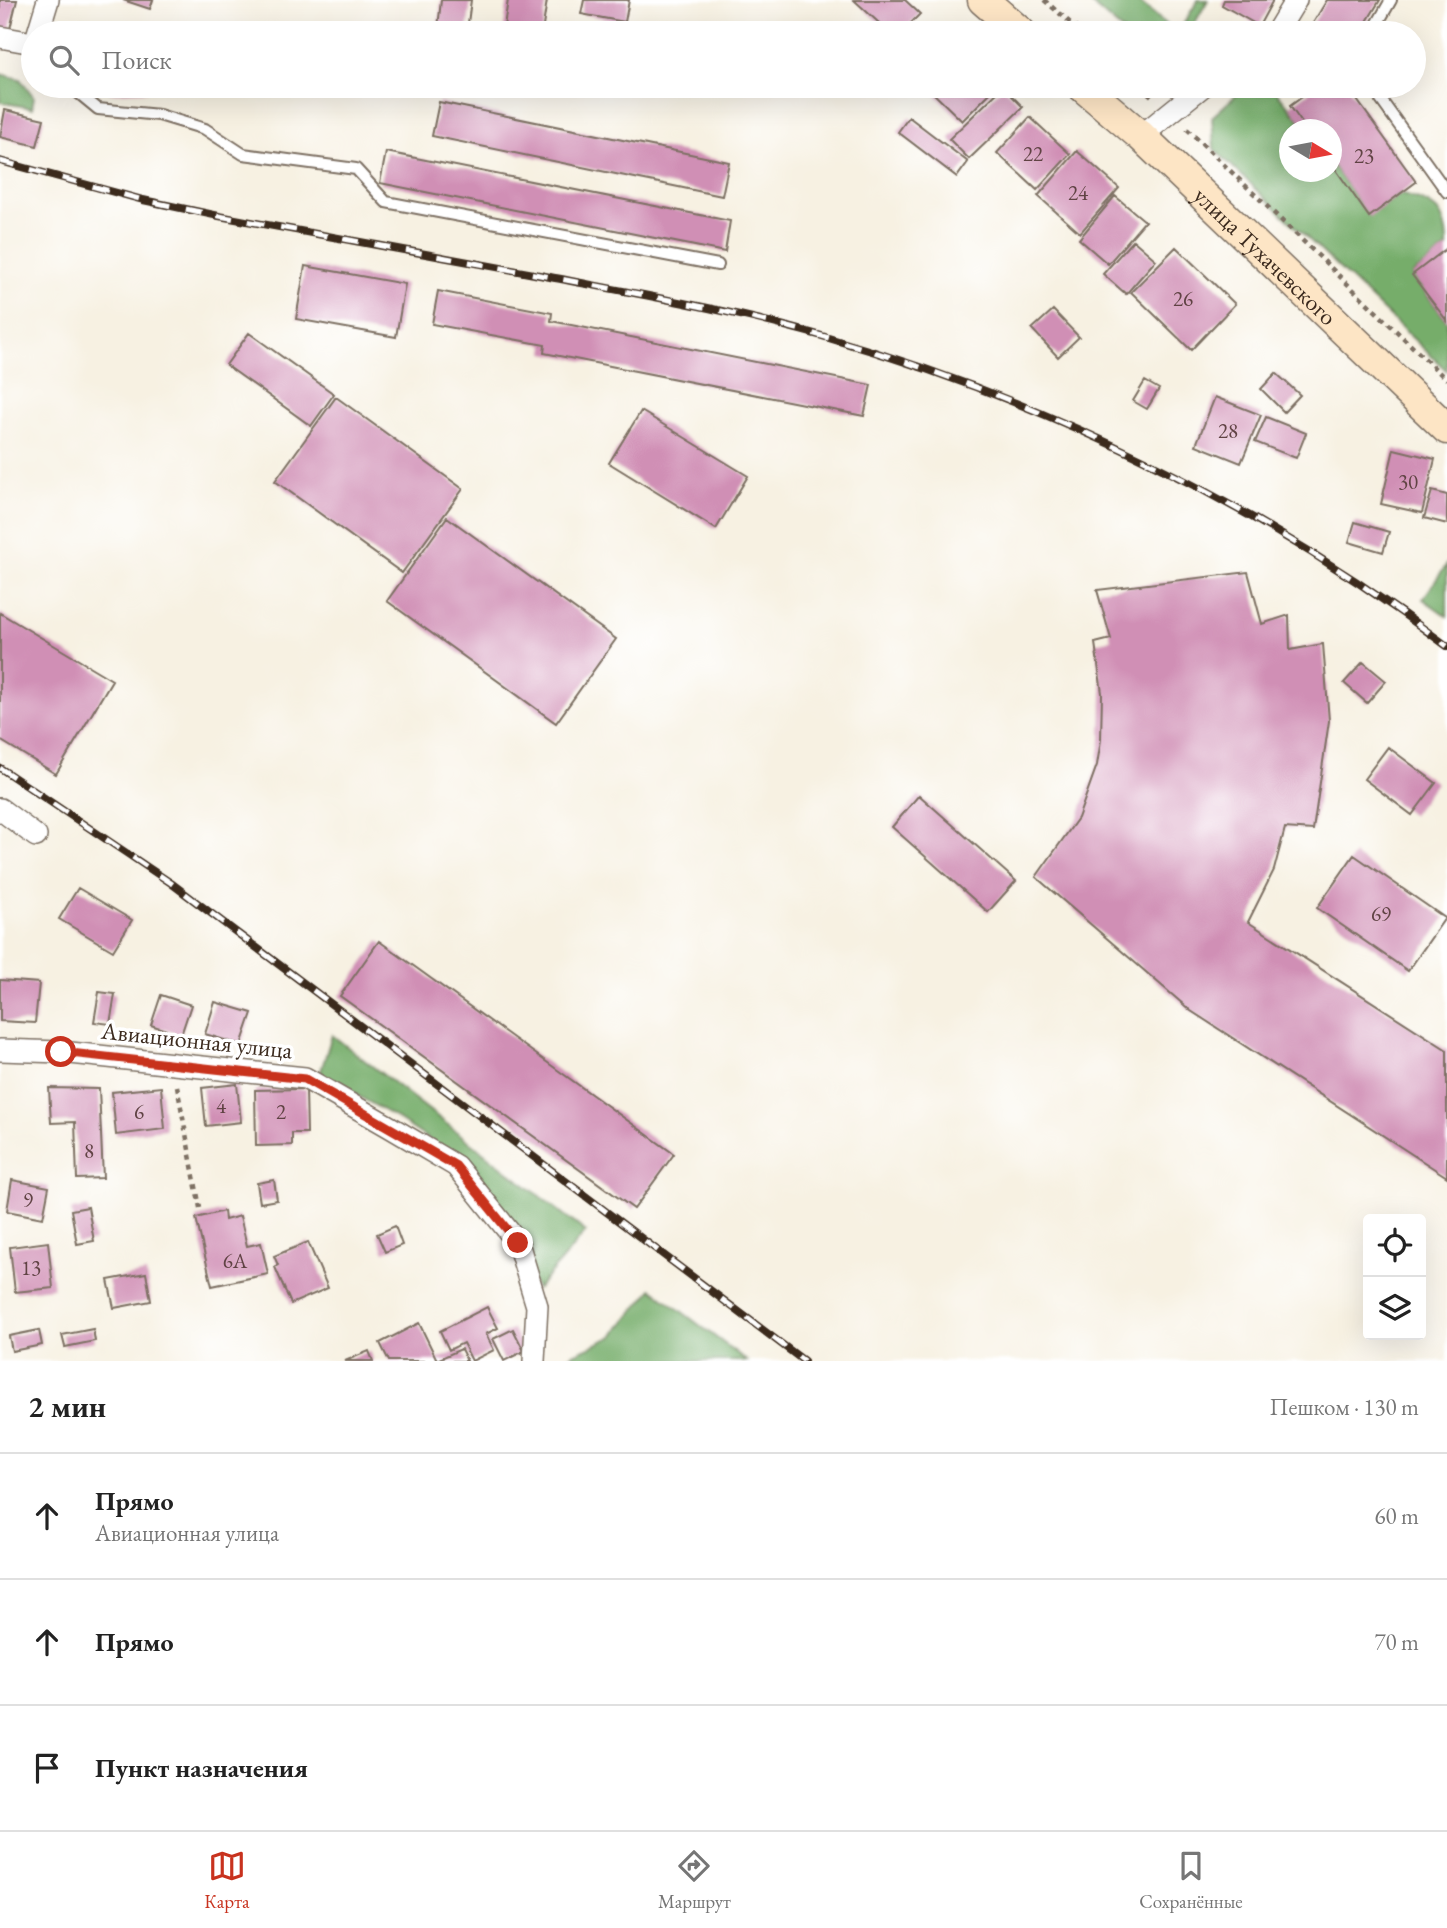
<!DOCTYPE html>
<html lang="ru">
<head>
<meta charset="utf-8">
<style>
  body { margin:0; font-family:"EB Garamond",serif; background:#f2f2f2; color:#222 }
  .controls { position:absolute; right:21px; bottom:21px; display:grid; overflow:hidden; border-radius:7px; box-shadow:0 7px 28px #0002 }
  .controls button { width:63px; height:63px; display:grid; place-items:center; padding:0; border:0; border-bottom:2px solid #e0e0e0; background:#fff; color:#222; font:35px sans-serif }
  .compass { position:absolute; left:1279px; top:119px; width:63px; height:63px; border-radius:50%; background:#fff; box-shadow:0 7px 28px #0002; rotate:100deg }
  .stop { position:absolute; width:21px; height:21px; margin:-16px; border:5px solid #c8321e; border-radius:50%; background:#fff }
  .stop.end { background:#c8321e; border-color:#fff; box-shadow:0 2px 7px #0008 }
  .list { margin:0; padding:0; list-style:none }
  h2 { display:flex; justify-content:space-between; align-items:center; height:91px; margin:0; padding:0 28px; font-size:30px }
  h2 small { font-size:23px; font-weight:400; color:#767676 }
  .list li { display:grid; grid-template-columns:46px 1fr auto; gap:21px; align-items:center; box-sizing:border-box; height:126px; padding:0 28px; border-top:2px solid #e0e0e0 }
  .list b { display:block; font-size:26px; white-space:nowrap }
  .list p { margin:0; font-size:23px; white-space:nowrap; color:#767676 }
  .list em { font-size:23px; font-style:normal; color:#767676 }
  .icon { flex:none; width:38px; height:38px; fill:none; stroke:currentColor; stroke-width:2; stroke-linecap:round; stroke-linejoin:round }
  .map { position:relative; flex:none; width:1447px; height:1361px; overflow:hidden }
  .search { position:absolute; background:#fff; box-shadow:0 7px 28px #0002; left:21px; right:21px; top:21px; height:77px; display:flex; align-items:center; gap:18px; box-sizing:border-box; padding:0 24px; border-radius:38px; color:#767676; font-size:26px }
  .sheet { height:469px; background:#fff }
  nav { display:flex; justify-content:space-around; align-items:center; box-sizing:border-box; height:98px; border-top:2px solid #e0e0e0; background:#fff; font-size:19px; color:#767676 }
  nav a { display:grid; justify-items:center; gap:4px }
  nav .on { color:#c8321e }
  .map>svg:first-child { display:block }
</style>
</head>
<body>
<div class="map">
<svg width="1447" height="1361" viewBox="0 0 1447 1361">
  <rect width="100%" height="100%" fill="#fff"/>
  <filter id="ink" filterUnits="userSpaceOnUse"><feTurbulence type="fractalNoise" baseFrequency=".0143" numOctaves="2"/><feDisplacementMap in="SourceGraphic" scale="14" xChannelSelector="R" yChannelSelector="G"/><feConvolveMatrix kernelMatrix="1 2 1 2 8 2 1 2 1" color-interpolation-filters="sRGB"/></filter>
  <filter id="wash" filterUnits="userSpaceOnUse"><feTurbulence type="fractalNoise" baseFrequency=".00686" numOctaves="4" result="noise"/><feDisplacementMap in="SourceGraphic" scale="28" xChannelSelector="R" yChannelSelector="G"/><feGaussianBlur stdDeviation="1.57" result="paint"/><feColorMatrix in="noise" values="0 0 0 0 0 0 0 0 0 0 0 0 0 0 0 0 0 1.4 0 .05"/><feComposite in="paint" operator="in"/></filter>
  <g filter="url(#wash)">
    <rect width="100%" height="100%" fill="#f7f1e2"/>
    <!-- forest -->
    <path fill="#76ad6b" stroke="#586c44" stroke-width="2" d="M1087 0H1137L1177 33H1125Z
      M1198 0H1208L1189 33H1178Z
      M0 74 20 79 34 97 32 108 0 102Z
      M1243 89 1276 91 1307 129 1290 130V172H1332V164L1369 216 1400 194C1436 204 1447 210 1447 248L1412 275 1447 321V371L1214 149 1212 117Z
      M1447 564V616L1423 599Z
      M332 1035 586 1232 537 1289 460 1160 393 1116 320 1074Z
      M652 1289 747 1361H565L573 1354 612 1337Z"/>
    <g id="blocks">
      <!-- building -->
      <path fill="#d08fb5" d="M0 0H17L9 33 0 30Z
        M123 0H153L150 9Z
        M441 0H471L467 31 438 28Z
        M508 0H547L542 33H503Z
        M584 0H629L625 22 581 14Z
        M854 0H905L920 14 901 33H890Z
        M1224 0H1273L1259 26 1222 5Z
        M1327 0H1380L1360 33H1307Z
        M109 86H147L148 91 109 93Z
        M932 86H997L962 121 929 89Z
        M1317 86H1347L1416 182 1369 217 1332 164V130H1307L1290 106Z
        M1003 87 1023 107 969 159 949 139Z
        M439 102 729 162 722 196 432 136Z
        M5 110 44 119 37 146 0 137Z
        M909 117 968 162 957 177 898 132Z
        M1030 117 1070 154 1037 190 997 153Z
        M1077 151 1119 188 1080 233 1038 196Z
        M386 152 730 221 725 252 380 183Z
        M1115 196 1145 221 1108 264 1079 239Z
        M1133 240 1156 260 1126 294 1103 274Z
        M1176 247 1235 304 1191 350 1131 292Z
        M1447 248V321L1412 275Z
        M305 266 405 284 396 337 296 319Z
        M438 291 552 313 551 321 871 385 864 416 544 353 545 345 432 324Z
        M1053 310 1079 337 1058 357 1032 329Z
        M249 333 334 394 311 426 226 365Z
        M1276 373 1300 395 1284 412 1261 389Z
        M1145 381 1159 389 1147 409 1133 401Z
        M336 397 463 489 402 573 275 481Z
        M1215 397 1261 415 1241 463 1196 445Z
        M641 411 748 476 716 529 609 463Z
        M1266 417 1306 433 1296 458 1255 442Z
        M1394 449 1435 459 1422 513 1381 504Z
        M1432 491 1447 495V524L1424 518Z
        M447 517 616 639 556 723 387 601Z
        M1355 522 1389 532 1383 552 1349 542Z
        M1248 572 1262 624 1289 615 1290 650 1323 644 1329 721 1313 830 1285 828 1274 870 1248 922 1447 1050V1177L1191 1011 1036 877 1078 818 1097 765 1101 740 1102 693 1095 643 1111 639 1097 590Z
        M0 613 112 680 56 774 0 740Z
        M1363 662 1386 681 1367 703 1344 683Z
        M1388 747 1436 783 1412 815 1364 779Z
        M919 795 1016 881 988 912 892 827Z
        M1354 855 1445 918 1408 971 1317 908Z
        M78 888 132 920 113 951 59 919Z
        M379 941 674 1154 634 1209 340 996Z
        M0 980 39 983 35 1023 0 1021Z
        M99 992 115 994 110 1024 94 1022Z
        M161 995 191 1005 181 1035 151 1025Z
        M215 1002 252 1013 241 1045 205 1034Z
        M237 1084 241 1122 206 1126 202 1088Z
        M161 1087 165 1129 116 1135 112 1092Z
        M49 1088 99 1089 103 1178 77 1179 75 1122 51 1123Z
        M306 1089 307 1133H292V1145L256 1146 255 1090Z
        M12 1180 49 1187 43 1218 7 1211Z
        M274 1180 277 1200 260 1203 257 1183Z
        M88 1207 94 1241 77 1244 71 1210Z
        M224 1211 225 1220 240 1216 247 1246 261 1243 268 1274 212 1286 196 1218Z
        M395 1226 402 1245 385 1252 377 1234Z
        M48 1242 53 1288 15 1292 10 1247Z
        M308 1242 328 1288 291 1304 275 1267 278 1265 274 1256Z
        M146 1273 151 1301 114 1308 108 1280Z
        M487 1307 498 1328 486 1334 494 1350 472 1361 463 1343 449 1350 440 1331Z
        M419 1323 437 1360 461 1349 467 1361H389L380 1343Z
        M93 1329 95 1341 65 1347 62 1335Z
        M513 1329 524 1351 504 1361 493 1339Z
        M39 1330 42 1345 12 1351 9 1336Z
        M369 1351 373 1361H345Z"/>
    </g>
  </g>
  <g filter="url(#ink)">
    <use href="#blocks" fill-opacity="0" stroke="#7d7063" stroke-width="2"/>
    <g fill="none" stroke-linecap="round" stroke-linejoin="round">
      <!-- service casing -->
      <g stroke="#7d7063" stroke-width="14">
        <path id="service" d="M1372 33 1391 0
          M70 86 98 109 159 115 205 129 243 154 356 169 386 202 718 265
          M1371 86 1447 192"/>
      </g>
      <!-- minor casing -->
      <g stroke="#7d7063" stroke-width="24">
        <path id="minor" d="M38 33 48 0
          M1276 33 1296 0
          M0 37 33 43
          M1141 136 1203 86
          M0 809 36 836
          M0 1050 61 1052 305 1078 390 1127 456 1166 518 1243 537 1306 534 1361"/>
      </g>
      <!-- secondary casing -->
      <g stroke="#7d7063" stroke-width="33">
        <g id="secondary">
          <path d="M983 0 1021 33"/>
          <path id="s1" d="M1082 86 1141 136 1447 429"/>
        </g>
      </g>
      <!-- path -->
      <path stroke="#7d7063" stroke-width="4.5" stroke-dasharray="5 5" stroke-linecap="butt" d="M1044 0 1082 33
        M1140 86 1153 97
        M1187 129 1447 380
        M177 1086 200 1208"/>
      <!-- service -->
      <use href="#service" stroke="#fff" stroke-width="10"/>
      <!-- minor -->
      <use href="#minor" stroke="#fff" stroke-width="21"/>
      <!-- secondary -->
      <use href="#secondary" stroke="#fde5c5" stroke-width="30"/>
      <!-- rail casing -->
      <g stroke="#3b2a1e" stroke-width="8">
        <path id="rail" d="M0 161 143 200 219 216C328 236 436 256 545 276 638 294 731 310 822 336 1047 401 1261 505 1447 646
          M0 768 171 883 804 1361"/>
      </g>
      <!-- rail -->
      <use href="#rail" stroke="#fff" stroke-width="5" stroke-dasharray="16" stroke-linecap="butt"/>
    </g>
  </g>
  <g fill="none" stroke-linecap="round" stroke-linejoin="round" filter="url(#ink)">
    <!-- route -->
    <path stroke="#c8321e" stroke-width="9" d="M61 1052 305 1079 456 1166 518 1243"/>
  </g>
  <g text-anchor="middle" dominant-baseline="central" stroke-width="7" stroke-linejoin="round" paint-order="stroke">
    <!-- number labels -->
    <g font-size="21" fill="#604344">
      <text x="1033" y="153">22</text>
      <text x="1364" y="155">23</text>
      <text x="1078" y="192">24</text>
      <text x="1183" y="298">26</text>
      <text x="1228" y="430">28</text>
      <text x="1408" y="481">30</text>
      <text x="1381" y="913">69</text>
      <text x="221" y="1105">4</text>
      <text x="139" y="1111">6</text>
      <text x="281" y="1111">2</text>
      <text x="89" y="1150">8</text>
      <text x="28" y="1199">9</text>
      <text x="235" y="1260">6А</text>
      <text x="31" y="1267">13</text>
    </g>
    <!-- street labels -->
    <g font-size="24" fill="#3b2a1e" stroke="#fff">
      <text stroke="none"><textPath href="#s1" startOffset="250">улица Тухачевского</textPath></text>
      <text transform="translate(197 1040) rotate(6)">Авиационная улица</text>
    </g>
  </g>
</svg>
<div class="controls">
<button><svg class="icon" aria-label="locate" viewBox="0 0 24 24"><circle cx="12" cy="12" r="6"/><path d="M12 2v4M12 18v4M2 12h4M18 12h4"/></svg></button>
<button><svg class="icon" aria-label="layers" viewBox="0 0 24 24"><path d="M12 4l9 5-9 5-9-5zM3 14l9 5 9-5"/></svg></button>
</div>
<svg class="compass" viewBox="-18 -18 36 36"><path d="M0-13l5 13h-10z" fill="#e53935"/><path d="M0 13l5-13h-10z" fill="#767676"/></svg>
<div class="stop" style="left:61px;top:1052px"></div>
<div class="stop end" style="left:518px;top:1243px"></div>
<div class="search"><svg class="icon" aria-label="search" viewBox="0 0 24 24"><circle cx="10" cy="10" r="6"/><path d="M15 15l6 6"/></svg>Поиск</div>
</div>
<section class="sheet">
<h2>2 мин<small>Пешком · 130 m</small></h2>
<ul class="list">
<li><svg class="icon" aria-label="ahead" viewBox="0 0 24 24"><path d="M12 20V5M6 11l6-6 6 6"/></svg><div><b>Прямо</b><p>Авиационная улица</p></div><em>60 m</em></li>
<li><svg class="icon" aria-label="ahead" viewBox="0 0 24 24"><path d="M12 20V5M6 11l6-6 6 6"/></svg><div><b>Прямо</b></div><em>70 m</em></li>
<li><svg class="icon" aria-label="arrive" viewBox="0 0 24 24"><path d="M6 21V4h12l-3 4 3 4H6"/></svg><div><b>Пункт назначения</b></div></li>
</ul>
</section>
<nav>
<a class="on"><svg class="icon" aria-label="map" viewBox="0 0 24 24"><path d="M3 6l6-2 6 2 6-2v14l-6 2-6-2-6 2zM9 4v14M15 6v14"/></svg>Карта</a>
<a><svg class="icon" aria-label="directions" viewBox="0 0 24 24"><path d="M12 3l9 9-9 9-9-9zM9 14v-3h6M13 9l2 2-2 2"/></svg>Маршрут</a>
<a><svg class="icon" aria-label="saved" viewBox="0 0 24 24"><path d="M7 4h10v16l-5-4-5 4z"/></svg>Сохранённые</a>
</nav>
</body>
</html>
